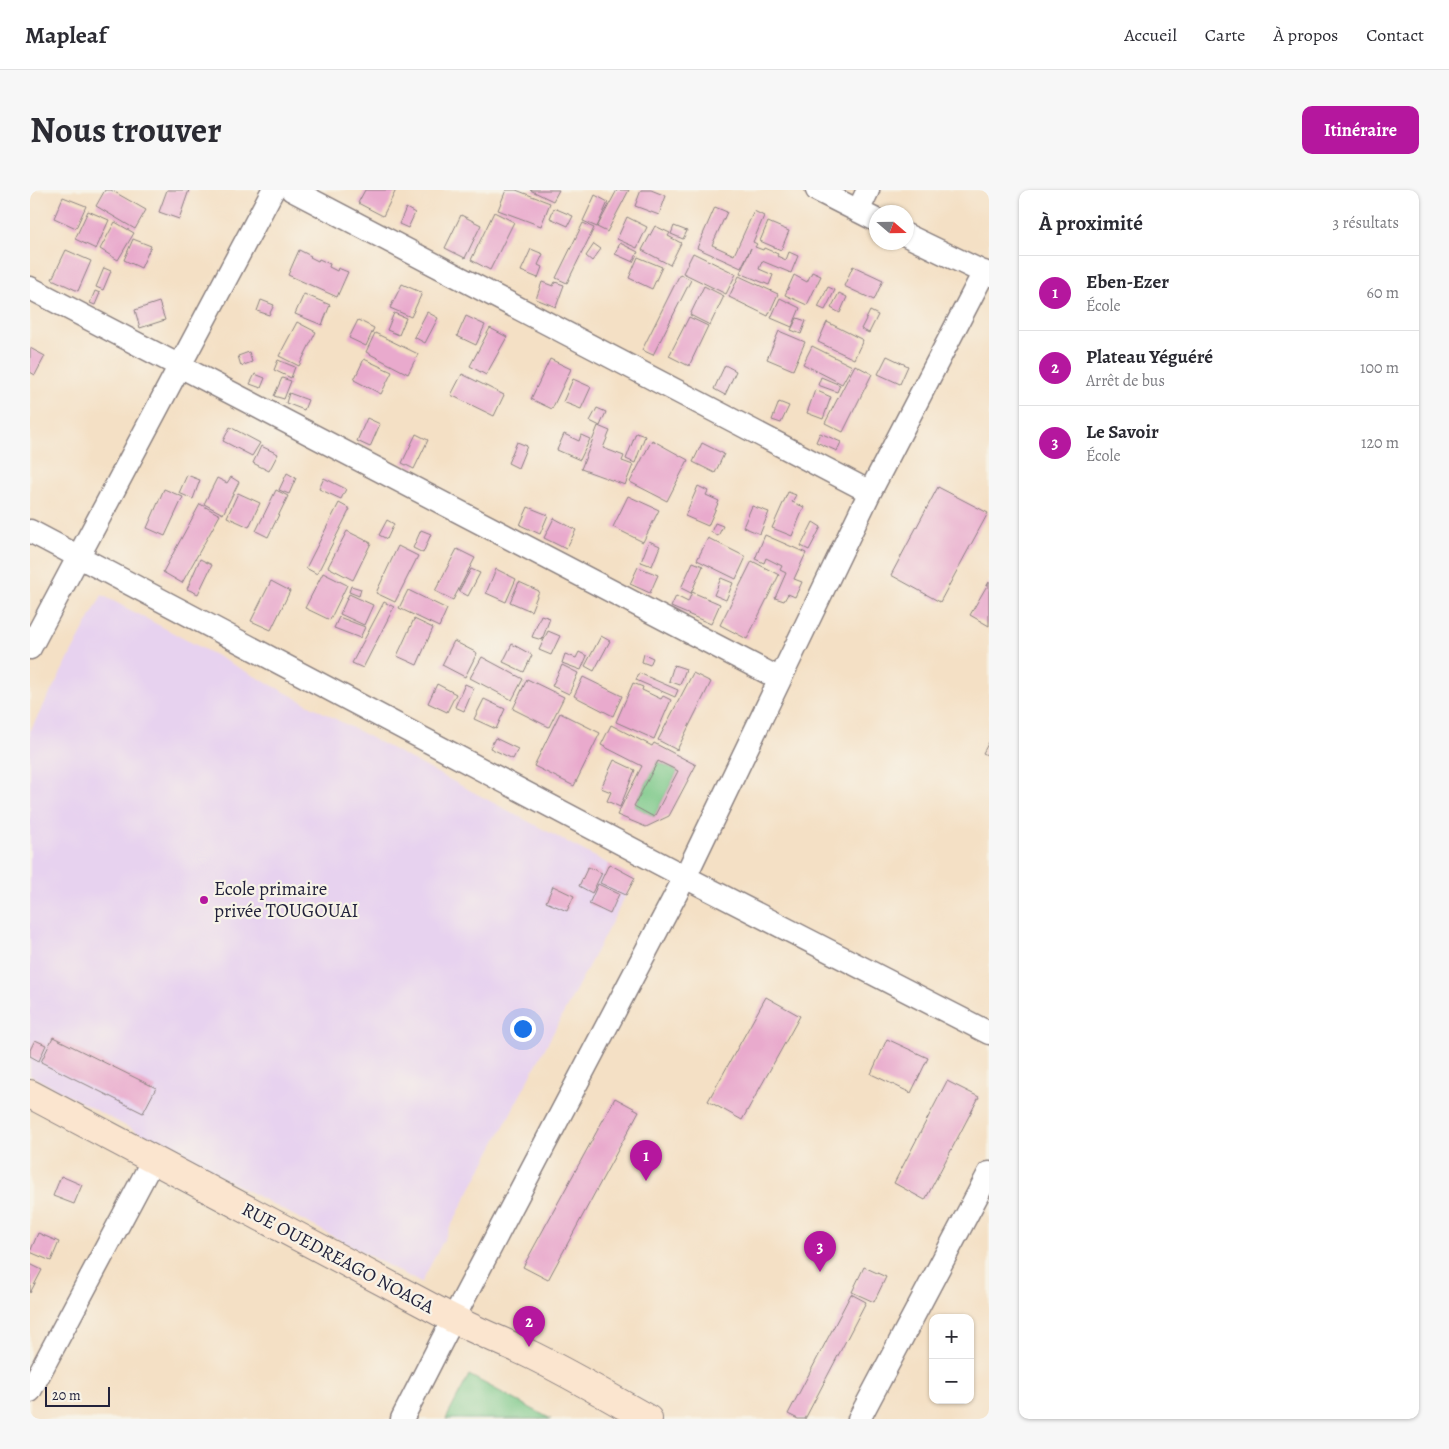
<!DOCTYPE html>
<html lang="fr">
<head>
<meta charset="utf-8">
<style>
  body { margin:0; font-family:Alegreya,serif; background:#f7f7f7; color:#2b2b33 }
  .controls { position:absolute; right:15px; bottom:15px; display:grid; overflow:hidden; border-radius:10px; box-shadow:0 1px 4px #0004 }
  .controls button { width:45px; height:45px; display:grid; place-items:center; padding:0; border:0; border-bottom:1px solid #e1e1e2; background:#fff; color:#2b2b33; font:25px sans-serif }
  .compass { position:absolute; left:839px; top:15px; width:45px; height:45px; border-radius:50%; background:#fff; box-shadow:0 1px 4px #0004; rotate:110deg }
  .scale { position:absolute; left:15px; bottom:12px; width:65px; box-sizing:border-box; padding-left:5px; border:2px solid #22223b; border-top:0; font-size:14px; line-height:18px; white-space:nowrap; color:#22223b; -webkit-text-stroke:4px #f7f3e8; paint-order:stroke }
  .you { position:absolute; left:492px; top:838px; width:18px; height:18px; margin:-12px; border:4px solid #fff; border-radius:50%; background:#1a73e8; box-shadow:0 0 0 8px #1a73e833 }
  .badge { display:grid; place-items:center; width:32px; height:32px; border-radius:50%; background:#b5179e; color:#fff; font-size:16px; font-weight:700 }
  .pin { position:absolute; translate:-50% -41px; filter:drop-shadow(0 1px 2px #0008) }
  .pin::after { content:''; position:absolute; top:26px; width:18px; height:15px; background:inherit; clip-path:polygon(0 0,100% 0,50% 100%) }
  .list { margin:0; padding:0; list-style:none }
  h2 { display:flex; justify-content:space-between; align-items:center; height:65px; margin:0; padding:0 20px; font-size:21px }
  h2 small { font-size:16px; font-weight:400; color:#7c7c81 }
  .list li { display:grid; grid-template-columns:32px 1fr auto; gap:15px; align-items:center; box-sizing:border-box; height:75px; padding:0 20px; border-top:1px solid #e1e1e2 }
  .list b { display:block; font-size:19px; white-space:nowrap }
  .list p { margin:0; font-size:16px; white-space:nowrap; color:#7c7c81 }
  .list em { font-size:16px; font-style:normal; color:#7c7c81 }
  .map { position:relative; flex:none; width:959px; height:1229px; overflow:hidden; border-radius:10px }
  header { display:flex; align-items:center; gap:30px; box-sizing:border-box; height:70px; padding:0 25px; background:#fff; border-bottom:1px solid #e1e1e2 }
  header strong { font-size:24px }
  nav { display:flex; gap:28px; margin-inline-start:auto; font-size:18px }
  .intro { display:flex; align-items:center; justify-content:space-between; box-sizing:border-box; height:120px; padding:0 30px }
  h1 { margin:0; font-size:35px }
  .button { padding:12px 22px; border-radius:10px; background:#b5179e; color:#fff; font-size:18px; font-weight:700 }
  main { display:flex; gap:30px; padding:0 30px }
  aside { flex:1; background:#fff; border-radius:10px; box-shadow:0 1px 4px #0004 }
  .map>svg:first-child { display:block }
</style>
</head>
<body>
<header>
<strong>Mapleaf</strong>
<nav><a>Accueil</a><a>Carte</a><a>À propos</a><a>Contact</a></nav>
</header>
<div class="intro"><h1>Nous trouver</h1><a class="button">Itinéraire</a></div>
<main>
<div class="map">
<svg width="959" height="1229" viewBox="0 0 959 1229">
  <rect width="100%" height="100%" fill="#f7f3e8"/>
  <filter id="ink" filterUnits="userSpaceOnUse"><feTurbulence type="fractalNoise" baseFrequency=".02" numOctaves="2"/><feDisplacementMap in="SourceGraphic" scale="10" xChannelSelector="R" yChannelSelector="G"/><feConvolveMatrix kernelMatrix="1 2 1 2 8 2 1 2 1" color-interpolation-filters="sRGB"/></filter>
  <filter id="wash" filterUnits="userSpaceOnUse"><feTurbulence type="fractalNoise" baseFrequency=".0096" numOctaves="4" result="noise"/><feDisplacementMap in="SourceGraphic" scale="20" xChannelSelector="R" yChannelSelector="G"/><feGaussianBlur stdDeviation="1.12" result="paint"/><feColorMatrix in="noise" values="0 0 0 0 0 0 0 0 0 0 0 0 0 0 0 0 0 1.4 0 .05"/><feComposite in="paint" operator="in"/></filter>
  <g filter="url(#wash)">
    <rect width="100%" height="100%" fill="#f4e0c5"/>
    <!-- built -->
    <path fill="#e7d2ef" d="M72 405 605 688 391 1093 0 885V541Z"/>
    <!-- green -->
    <path fill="#79c787" stroke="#4e7461" d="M628 571 648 581 624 627 604 616Z
      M439 1185 521 1229H416Z"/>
    <g id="blocks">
      <!-- building -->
      <path fill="#e9aacd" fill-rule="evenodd" d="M75 0H81L116 20 105 39 66 16Z
        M137 0H159L149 29 129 22Z
        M335 0H366L353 26 328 13Z
        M476 0H486L520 13 511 36 468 20Z
        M500 0H529L523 11Z
        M587 0H599L577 42 567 37Z
        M611 0H621L636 6 629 25 605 16Z
        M565 5 578 12 567 37 553 31Z
        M33 7 56 16 46 38 24 28Z
        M685 17 697 22 682 55 704 65 724 21 734 26 723 52 727 54 725 57 733 60 734 58 748 64 747 66 756 70 759 62 768 66 761 83 732 71 729 79 743 85 739 95 710 83 721 58 711 78 667 58Z
        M376 18 385 23 378 38 369 34Z
        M524 18 543 26 538 36 520 28Z
        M58 21 79 30 66 59 45 49Z
        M464 22 484 32 460 80 441 70Z
        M431 25 451 35 435 68 415 58Z
        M597 27 617 37 607 58 587 49Z
        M85 32 104 43 88 70 70 59Z
        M738 32 759 41 751 60 730 51Z
        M553 33 564 38 537 93 526 88Z
        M625 36 640 43 638 46 651 53 640 75 612 60Z
        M644 36 657 41 653 49 641 44Z
        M103 49 121 56 111 78 94 70Z
        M590 53 608 62 603 72 585 64Z
        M564 54 571 59 562 71 556 66Z
        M501 59 513 64 508 75 512 77 508 88 491 81Z
        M36 60 61 71 48 101 22 89Z
        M269 60 281 66 280 67 288 71 289 69 300 74 299 77 307 81 308 78 318 82 307 107 258 85Z
        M663 63 706 84 696 104 653 83Z
        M608 67 632 77 622 99 599 88Z
        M823 76 853 90 844 110 814 96Z
        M74 78 81 81 73 100 66 97Z
        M782 82 791 86 777 115 755 105 764 85 777 92Z
        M650 84 661 90 623 165 612 160Z
        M709 86 748 104 738 126 699 107Z
        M512 92 523 96 525 92 534 95 526 117 506 109Z
        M372 94 392 103 381 127 360 118Z
        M674 96 694 106 680 135 660 125Z
        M798 97 805 100 795 120 788 117Z
        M65 101 70 103 65 115 60 113Z
        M809 103 817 107 810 123 801 118Z
        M274 104 300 115 292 135 265 124Z
        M750 108 770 118 762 137 741 128Z
        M231 110 244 115 239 125 227 121Z
        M129 112 135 130 110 138 105 120Z
        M840 121 848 125 839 143 831 139Z
        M397 122 408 128 395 153 384 147Z
        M364 123 376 128 369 145 357 140Z
        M436 126 455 135 446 155 427 146Z
        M659 127 678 136 659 176 639 166Z
        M767 128 776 131 771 144 761 140Z
        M328 130 344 138 336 156 319 148Z
        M267 132 286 142 269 176 249 166Z
        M797 132 833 150 824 169 788 152Z
        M460 138 477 147 456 185 440 176Z
        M749 141 775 152 763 180 737 169Z
        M345 143 388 164 378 184 336 162Z
        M782 156 822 176 812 194 773 174Z
        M0 158 15 166 5 185 0 182Z
        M219 162 222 172 211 176 208 166Z
        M857 166 878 176 870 194 848 184Z
        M334 169 362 182 351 204 324 190Z
        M520 169 541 179 522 219 501 209Z
        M248 170 265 177 261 188 244 180Z
        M695 175 706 181 695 205 684 199Z
        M825 175 842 184 813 242 795 233Z
        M225 184 235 188 231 198 220 194Z
        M432 184 474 205 464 226 421 205Z
        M791 187 810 195 807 202 788 195Z
        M252 188 261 191 254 209 244 206Z
        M543 189 561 197 551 219 533 212Z
        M785 200 801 207 793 229 777 223Z
        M259 203 278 210 274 220 256 213Z
        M749 212 759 216 751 233 742 230Z
        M567 218 576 222 570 236 560 231Z
        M337 228 350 234 340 257 327 251Z
        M568 236 580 241 573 258 594 266 592 271 603 275 595 295 551 279Z
        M200 237 230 253 222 266 193 251Z
        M606 243 615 246 605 273 596 269Z
        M790 243 811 252 807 261 786 252Z
        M386 244 398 250 384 279 372 273Z
        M534 244 549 251 551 245 560 249 550 270 527 260Z
        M622 250 658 270 637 311 600 292Z
        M487 252 497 256 488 278 478 273Z
        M672 253 694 264 685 283 663 272Z
        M231 256 248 264 239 281 223 273Z
        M257 283 266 288 259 304 249 300Z
        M157 285 170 290 163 309 149 303Z
        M201 287 209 292 193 324 174 314 187 288 197 293Z
        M294 288 316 299 311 309 289 299Z
        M668 296 678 301 676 305 689 311 678 336 655 326Z
        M908 297 958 323 910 412 861 385Z
        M134 299 153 307 135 346 117 338Z
        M246 300 258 306 238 347 226 341Z
        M758 302 766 305 762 312 774 317 762 346 742 338Z
        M208 303 230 313 219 337 197 327Z
        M598 306 629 320 613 352 583 337Z
        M309 313 320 319 287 384 276 378Z
        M170 314 190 325 152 393 133 382Z
        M722 316 739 322 730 344 713 337Z
        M498 317 518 325 510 344 490 335Z
        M524 328 546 340 536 359 514 348Z
        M357 330 364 334 357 349 349 345Z
        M783 332 791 337 779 360 771 356Z
        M685 333 693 336 688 346 681 342Z
        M391 340 401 344 393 363 383 358Z
        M317 341 341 353 323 390 298 377Z
        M735 345 776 363 764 389 772 392 765 407 758 404 754 411 745 408 756 383 750 380 752 376 736 368 734 373 725 369Z
        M678 348 716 367 706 389 667 370Z
        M619 351 630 356 622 376 611 372Z
        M368 356 388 366 365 412 346 403Z
        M427 359 445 368 423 410 405 401Z
        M170 369 182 375 168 404 157 399Z
        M722 371 749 385 717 449 690 435Z
        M663 372 673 376 661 403 651 398Z
        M608 377 628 385 620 403 600 394Z
        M441 379 450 383 438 406 429 401Z
        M466 379 486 389 476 412 456 403Z
        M293 383 317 395 300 430 275 418Z
        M691 388 703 393 696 410 684 405Z
        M241 391 260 401 241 440 221 431Z
        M489 392 509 401 501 421 480 412Z
        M959 392V436L940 425Z
        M321 396 331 399 329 406 319 402Z
        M378 400 417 419 409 437 369 418Z
        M662 402 690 414 681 434 641 417 646 406 658 412Z
        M319 404 343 415 334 435 310 424Z
        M354 412 364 417 333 478 322 473Z
        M511 425 520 428 512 450 502 447Z
        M309 427 335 437 330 448 304 438Z
        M384 429 403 438 387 475 367 466Z
        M518 441 530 446 521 465 509 460Z
        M571 446 580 451 564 481 555 476Z
        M424 451 447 463 435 487 412 475Z
        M482 454 502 465 494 482 473 472Z
        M549 462 557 466 551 480 532 473 535 464 546 468Z
        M614 464 623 468 620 475 612 472Z
        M452 467 493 489 482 510 440 488Z
        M532 475 548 483 539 504 522 496Z
        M644 475 656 479 650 495 639 491Z
        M609 483 648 500 645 507 606 490Z
        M663 483 681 492 647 560 628 550Z
        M553 487 592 506 583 526 544 506Z
        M497 489 534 507 519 537 483 519Z
        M603 493 613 497 612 500 631 509 633 506 641 510 624 549 586 532Z
        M407 494 426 504 417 522 398 513Z
        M435 494 444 498 434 521 425 517Z
        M454 509 475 519 466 539 444 529Z
        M530 523 570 543 544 596 504 576Z
        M581 535 622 556 624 553 666 575 639 626 616 637 587 625 612 576 571 555ZM628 571 648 581 624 627 604 616Z
        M465 548 488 559 483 569 460 558Z
        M959 552V566L953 563Z
        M584 570 605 580 590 617 577 611 581 602 571 598Z
        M579 674 605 688 596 705 570 693Z
        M558 677 572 683 562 703 549 696Z
        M568 694 589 704 580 724 559 714Z
        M523 696 544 706 537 721 516 712Z
        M736 807 770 826 712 930 678 911Z
        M23 847 126 898 113 923 11 872Z
        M857 849 898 868 881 903 841 884Z
        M5 850 16 855 9 871 0 866V860Z
        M917 891 949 907 895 1010 864 993Z
        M585 908 609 921 518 1090 493 1077Z
        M31 986 52 995 44 1014 23 1006Z
        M8 1043 29 1052 21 1071 0 1062Z
        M0 1074 12 1080 0 1103Z
        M834 1077 856 1087 844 1112 822 1102Z
        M821 1104 836 1112 775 1229H768L758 1224Z"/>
    </g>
  </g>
  <g filter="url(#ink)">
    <use href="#blocks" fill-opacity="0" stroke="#8b8180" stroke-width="1"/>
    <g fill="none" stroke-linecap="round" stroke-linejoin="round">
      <!-- street casing -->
      <g stroke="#8b8180" stroke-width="25">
        <path id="street" d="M262 0 840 302
          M787 0 846 30
          M828 21 838 0
          M876 45 959 85
          M0 98 750 489
          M0 341 655 687 959 843
          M0 458 243 0
          M0 1201 124 968
          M372 1229 423 1129 655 687 840 302 954 82
          M829 1229 959 983"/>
      </g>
      <!-- secondary casing -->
      <g stroke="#8b8180" stroke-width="30">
        <path id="secondary" d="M0 904C137 976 273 1050 410 1122 437 1137 467 1149 495 1162 537 1182 577 1206 618 1229"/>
      </g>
      <!-- street -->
      <use href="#street" stroke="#fff" stroke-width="22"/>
      <!-- secondary -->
      <use href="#secondary" stroke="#fbe5cf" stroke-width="28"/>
    </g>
  </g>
  <!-- markers -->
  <circle fill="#b5179e" stroke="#f7f3e8" stroke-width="2" cx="174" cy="710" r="5"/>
  <g text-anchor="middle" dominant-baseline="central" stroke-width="4.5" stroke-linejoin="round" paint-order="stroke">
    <!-- poi labels -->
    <g font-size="19" fill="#22223b" stroke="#f7f3e8" text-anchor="start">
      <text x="184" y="699">Ecole primaire<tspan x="184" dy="22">privée TOUGOUAI</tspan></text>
    </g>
    <!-- street labels -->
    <g font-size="19" fill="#22223b" stroke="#f7f3e8">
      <text transform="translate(308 1068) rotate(28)">RUE OUEDREAGO NOAGA</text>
    </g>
  </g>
</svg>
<div class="controls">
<button>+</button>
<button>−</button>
</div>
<svg class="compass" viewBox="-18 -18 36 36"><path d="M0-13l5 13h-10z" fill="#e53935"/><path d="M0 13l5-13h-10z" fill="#7c7c81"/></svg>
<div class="scale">20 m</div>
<div class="you"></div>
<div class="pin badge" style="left:616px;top:991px">1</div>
<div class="pin badge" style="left:499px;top:1157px">2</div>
<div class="pin badge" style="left:790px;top:1082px">3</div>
</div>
<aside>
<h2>À proximité<small>3 résultats</small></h2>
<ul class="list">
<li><span class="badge">1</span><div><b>Eben-Ezer</b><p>École</p></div><em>60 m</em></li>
<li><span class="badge">2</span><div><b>Plateau Yéguéré</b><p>Arrêt de bus</p></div><em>100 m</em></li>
<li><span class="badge">3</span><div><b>Le Savoir</b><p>École</p></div><em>120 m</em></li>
</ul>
</aside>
</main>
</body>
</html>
